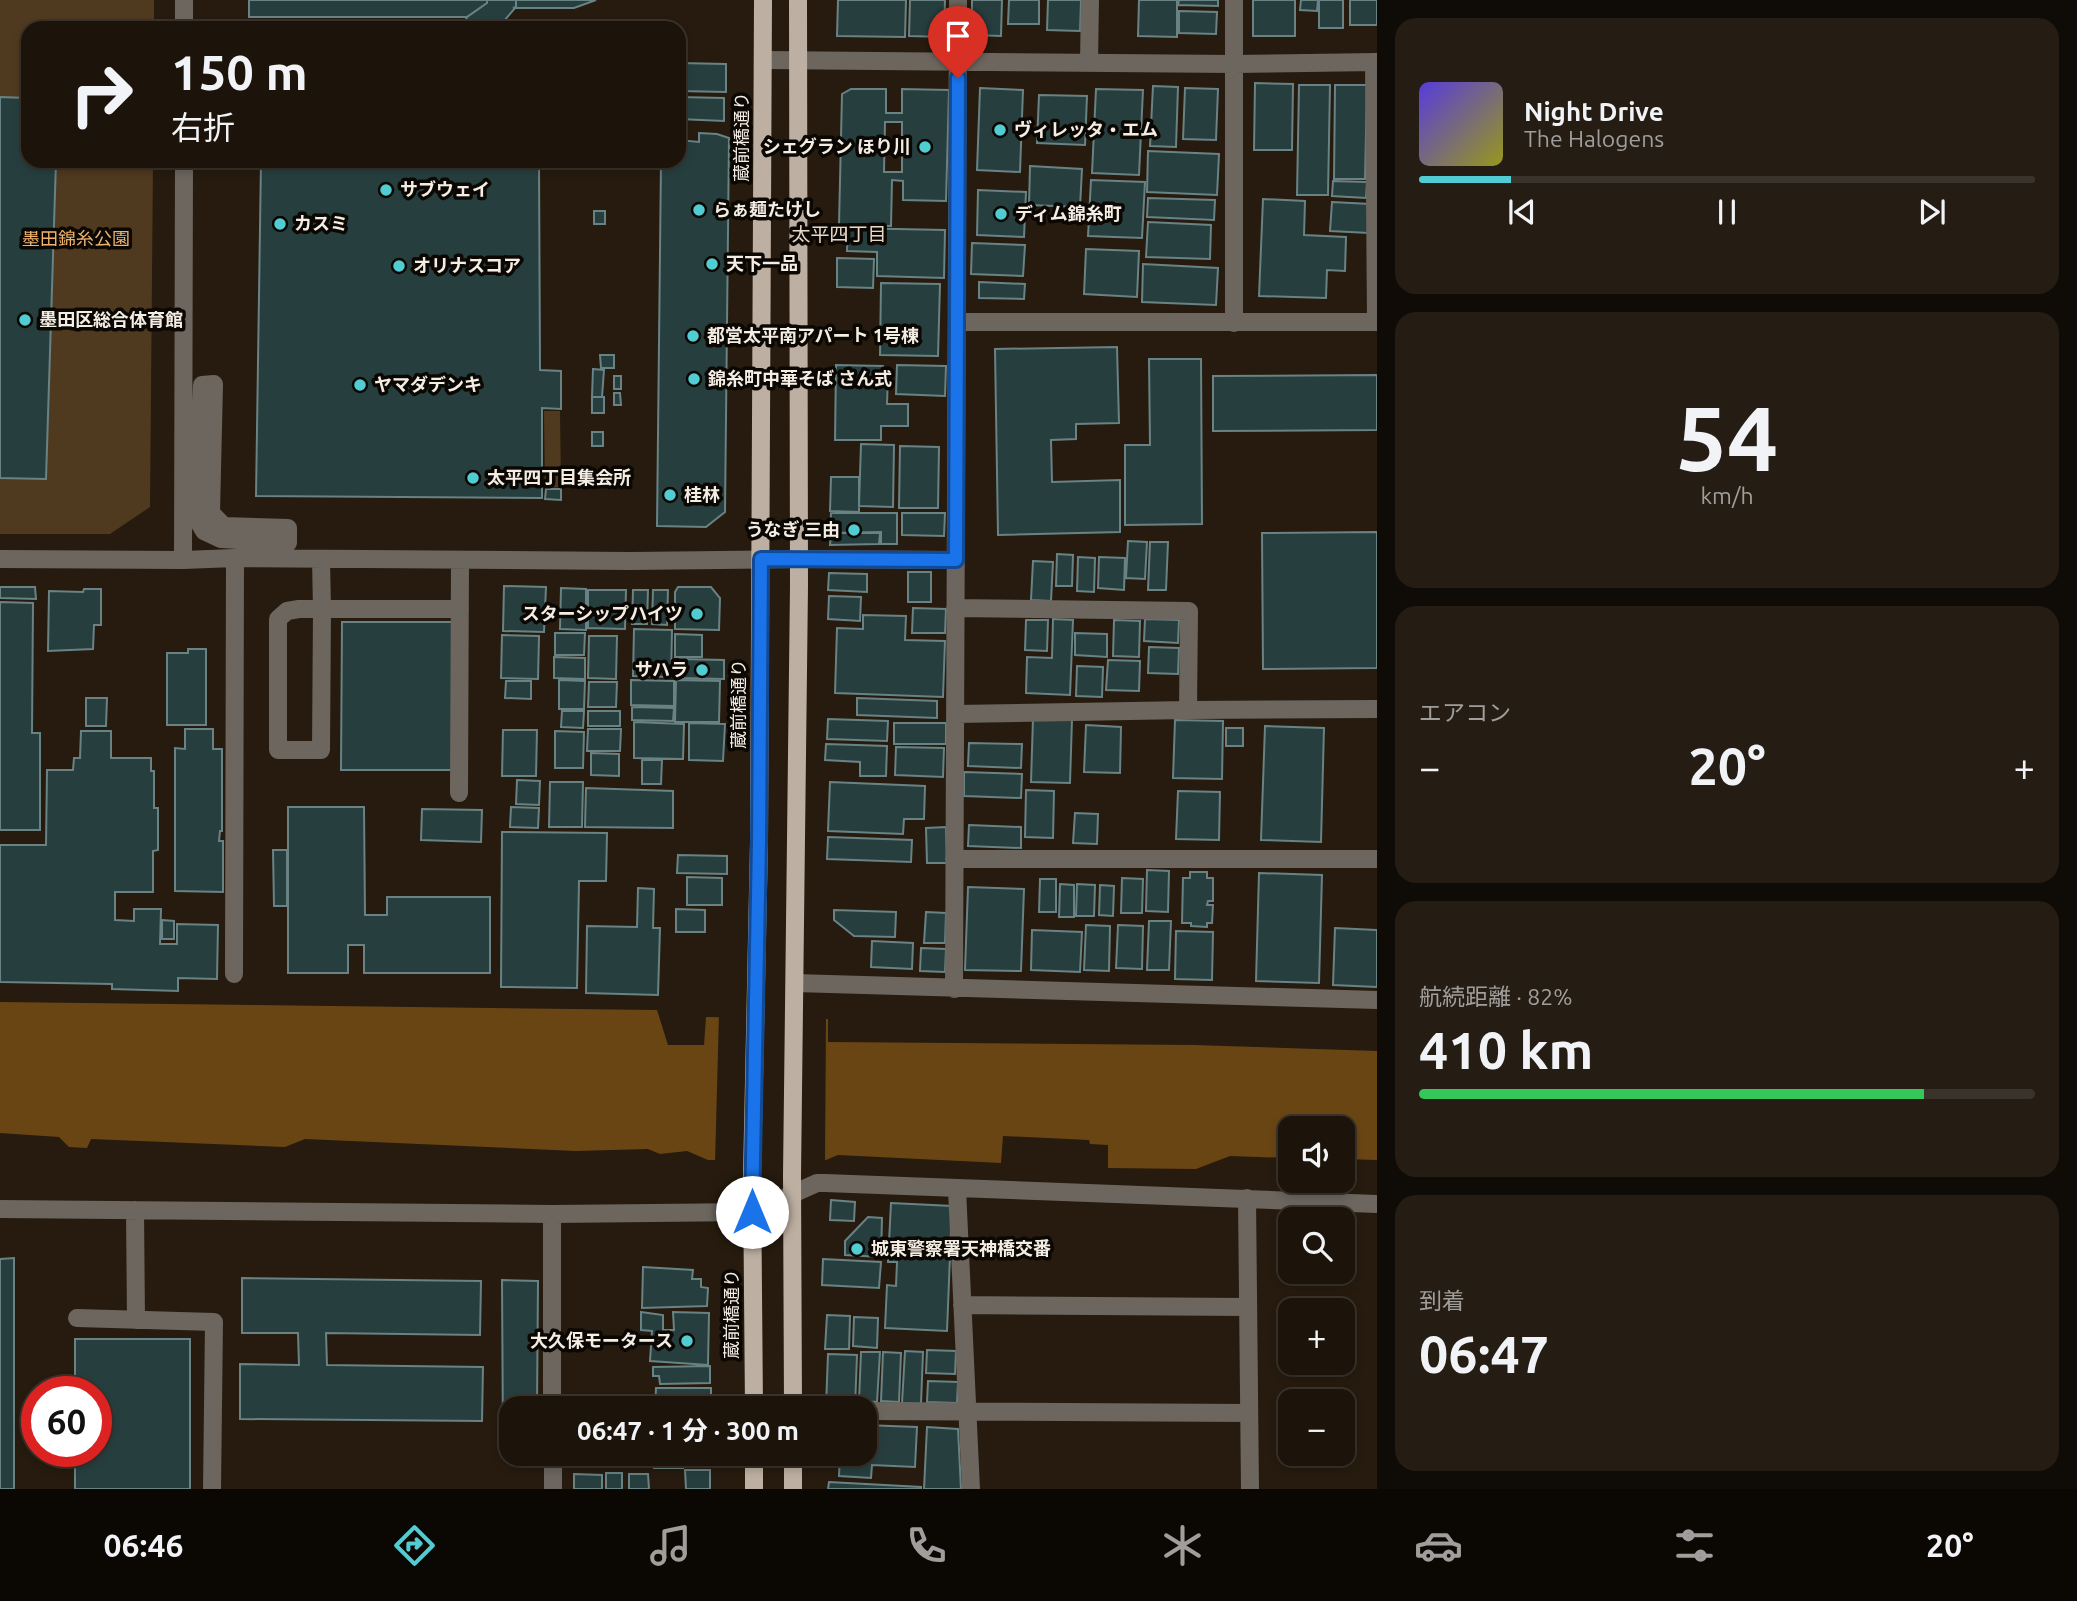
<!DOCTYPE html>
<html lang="ja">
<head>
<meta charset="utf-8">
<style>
	:root { --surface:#1c140a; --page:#251d13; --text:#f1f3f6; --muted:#a09e9c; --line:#3a332b; --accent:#51ccd2 }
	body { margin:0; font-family:Ubuntu,"Noto Sans JP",sans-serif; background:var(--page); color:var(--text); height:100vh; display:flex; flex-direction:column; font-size:26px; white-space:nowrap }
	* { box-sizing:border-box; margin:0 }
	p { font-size:23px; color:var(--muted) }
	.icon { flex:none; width:38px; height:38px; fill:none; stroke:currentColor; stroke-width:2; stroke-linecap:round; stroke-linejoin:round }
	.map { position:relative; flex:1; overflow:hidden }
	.side { display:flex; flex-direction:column; gap:18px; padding:18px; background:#0f0b06; width:700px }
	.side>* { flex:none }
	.banner { position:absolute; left:21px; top:21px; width:665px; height:147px; border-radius:21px; box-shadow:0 4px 10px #0003,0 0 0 2px var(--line); background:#1c140a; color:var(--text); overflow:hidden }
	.tools { position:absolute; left:1278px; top:1116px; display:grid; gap:14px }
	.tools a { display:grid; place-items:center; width:77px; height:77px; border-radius:14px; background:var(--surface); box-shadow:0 4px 10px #0003,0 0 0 2px var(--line); font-size:35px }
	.speed { position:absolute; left:21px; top:1376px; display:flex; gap:14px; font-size:35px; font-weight:700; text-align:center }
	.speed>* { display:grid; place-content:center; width:91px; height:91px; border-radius:50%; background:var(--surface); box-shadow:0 4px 10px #0003,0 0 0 2px var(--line); line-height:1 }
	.speed .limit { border:10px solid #d22; background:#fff; color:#111 }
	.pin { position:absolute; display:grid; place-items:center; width:60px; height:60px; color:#fff; margin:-72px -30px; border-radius:50% 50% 50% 0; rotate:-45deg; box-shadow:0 0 7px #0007 }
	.pin .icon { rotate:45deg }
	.me { position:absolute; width:77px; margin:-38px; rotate:0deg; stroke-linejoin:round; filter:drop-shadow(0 0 5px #0008) }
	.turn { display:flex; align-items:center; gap:24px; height:147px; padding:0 35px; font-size:32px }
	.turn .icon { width:91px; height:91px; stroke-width:2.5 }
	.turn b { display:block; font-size:49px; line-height:60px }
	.big { font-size:52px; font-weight:700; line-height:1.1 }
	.side .tile { flex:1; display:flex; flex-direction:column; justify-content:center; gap:10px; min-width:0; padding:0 24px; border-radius:21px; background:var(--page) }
	.side .dial { align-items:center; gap:0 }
	.dial b { font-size:91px; line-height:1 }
	.song { display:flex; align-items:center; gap:21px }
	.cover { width:84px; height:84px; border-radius:10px; background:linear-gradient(135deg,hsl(250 70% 55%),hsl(60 70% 35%)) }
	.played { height:7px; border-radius:4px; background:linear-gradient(90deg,var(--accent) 15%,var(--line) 15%) }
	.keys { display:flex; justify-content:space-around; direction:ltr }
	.heat { display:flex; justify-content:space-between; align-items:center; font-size:38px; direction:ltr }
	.charge { height:10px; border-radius:5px; background:linear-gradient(90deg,#34c759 82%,var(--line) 0) }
	.trip { position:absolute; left:499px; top:1396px; width:378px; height:70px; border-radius:21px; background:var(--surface); box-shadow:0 4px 10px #0003,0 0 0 2px var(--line); font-weight:700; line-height:70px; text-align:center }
	.menu { display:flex; height:112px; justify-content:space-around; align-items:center; background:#0b0804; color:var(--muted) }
	.menu .icon { width:49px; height:49px }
	.menu .active { color:var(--accent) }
	.menu b { font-size:32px; color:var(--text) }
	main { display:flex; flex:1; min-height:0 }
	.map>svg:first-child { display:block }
	.green { fill:#503a1f }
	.water { fill:#6a4514 }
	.pier { fill:#261b0e }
	.building { fill:#273e3f; stroke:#698283; stroke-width:2; fill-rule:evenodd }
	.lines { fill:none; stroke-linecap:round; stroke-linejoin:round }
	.minor { stroke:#6c665f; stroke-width:18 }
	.major { stroke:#bdb0a2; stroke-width:18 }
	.route-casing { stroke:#114b97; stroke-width:18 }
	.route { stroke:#1a73e8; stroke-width:12 }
	.poi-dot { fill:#51ccd2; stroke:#0b0703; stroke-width:2.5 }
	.labels { text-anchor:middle; stroke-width:7; stroke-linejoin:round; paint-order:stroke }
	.poi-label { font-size:18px; font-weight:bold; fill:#f4ede4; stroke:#0b0703; text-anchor:start }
	.street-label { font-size:18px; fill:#f4ede4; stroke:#0b0703 }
	.park-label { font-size:18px; fill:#eeb36e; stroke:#0b0703 }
	.neighbourhood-label { font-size:19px; fill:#e8d8c7; stroke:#0b0703 }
</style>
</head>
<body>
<main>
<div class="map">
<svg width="1377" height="1489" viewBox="0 0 1377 1489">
	<rect width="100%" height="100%" fill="#261b0e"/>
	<path class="green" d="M0,0H154V28H28V161H153L150,507L110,534H0Z
		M544,411H560L561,487L545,488Z"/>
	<path class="water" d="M0,1002L657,1010L668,1045H704L706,1017L828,1019V1042L1194,1045L1377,1051V1160L1342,1159V1129H1290V1158L1230,1156L1196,1169L1108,1168V1145L1090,1144L1089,1140L1003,1136L1001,1163L838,1155L826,1160H708L687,1151L660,1154L648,1149L576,1151L305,1139L285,1147L91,1139L87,1148L69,1147L59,1137L0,1133Z"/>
	<path class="pier" d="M719,1014L826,1015L825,1164H715Z"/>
	<path class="building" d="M249,0H487V3L467,17H249Z
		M487,0H516V7L498,28H462L467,17L487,3Z
		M516,0H596L574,8H513L516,7Z
		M838,0H906L905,37L837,36Z
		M910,0H945L944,37L909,36Z
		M972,0H1002L1001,36L972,35Z
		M1009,0H1039V24H1008Z
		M1048,0H1081L1080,31L1047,30Z
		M1139,0H1177V37L1138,36Z
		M1179,0H1218V6L1178,5Z
		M1253,0H1295V36H1253Z
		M1301,0H1318L1317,11L1300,10Z
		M1319,0H1343V28H1319Z
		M1350,0H1377V25H1350Z
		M1179,11L1217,12L1216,34L1179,33Z
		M679,63L726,64V92L679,91Z
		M1255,83L1293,84L1292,150H1254Z
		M1299,85H1330L1328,195H1297Z
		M1335,85H1367L1365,179H1334Z
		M1153,86L1178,87L1176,147L1150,146Z
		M980,88L1023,90L1020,172L977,170Z
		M1185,88L1218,89L1216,140L1183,139Z
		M851,89H886V113H902V89L949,90L946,201L903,200V181L892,180L891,226L839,225L842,94ZM885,122H902V172H884Z
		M1096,89L1143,90L1139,175L1092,173Z
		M1039,95L1087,96L1085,145L1037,143Z
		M0,97L28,98V161H56L46,479L0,478Z
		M679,97L724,98V121L679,119Z
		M699,133L717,134L729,138L725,512L706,527L657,526L661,161H679V140L699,142Z
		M1148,151L1219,154L1217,195L1147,192Z
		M261,161H539L540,370L561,371V409L542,408V498L256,496Z
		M1030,166L1082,169L1080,207L1029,205Z
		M1091,180L1145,182L1142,238L1088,236Z
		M1333,181L1367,182L1366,198L1332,196Z
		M978,190L1026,192L1024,237L977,235Z
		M1148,198L1215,200L1214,220L1147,217Z
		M1263,199L1305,201L1304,235L1346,237L1345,271L1327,270L1326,298L1259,296Z
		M1332,202L1370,204L1369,233L1330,231Z
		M594,211H605V224H594Z
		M1148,222L1211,225L1210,259L1146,257Z
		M848,228L945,230L944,278L877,276V252L847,251Z
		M972,243L1025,245L1023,276L971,274Z
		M1086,249L1139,251L1137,297L1084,294Z
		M837,258L874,259L873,288L837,287Z
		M1143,264L1218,268L1216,305L1142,302Z
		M979,282L1025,284L1024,299L979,298Z
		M881,283L940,284L938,356L880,355Z
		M1117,347L1119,423L1076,424V439L1051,440L1052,482L1120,480V532L998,535L995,349Z
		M600,355H614V368H601Z
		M1149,359H1201L1202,524L1125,525V445H1150Z
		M836,365L883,366L882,377H888L887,404H908V426H881V440H835Z
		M897,365L946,366L945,396L896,394Z
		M593,369L604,370L602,397H592Z
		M1377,375V430L1213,431V376Z
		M614,376H621V389H614Z
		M614,393H620L621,405H614Z
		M592,397H604V413H592Z
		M592,432H603V446H592Z
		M861,444L894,445L893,507L859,506Z
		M900,446L939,447L938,508H899Z
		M831,477H859V512L830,511Z
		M546,489H561V500L545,499Z
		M831,513H897V544H881V532L830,533Z
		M902,513H945L944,536L902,535Z
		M1377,532V668L1263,669L1262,533Z
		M831,533H880L879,544L830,545Z
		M1128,541L1147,542L1145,579L1126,578Z
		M1150,542H1168L1166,590H1148Z
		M1057,554L1073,555L1072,586H1056Z
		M1078,557L1095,558L1094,592L1077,591Z
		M1099,557L1125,558L1124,590L1098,588Z
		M1033,561L1053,562L1051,601L1031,600Z
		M908,572H931V602H908Z
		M829,573L867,574V592L828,590Z
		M504,586L546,587L544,632L503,631Z
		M0,587H35L36,599L0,598Z
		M678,587H711L720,598L719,630L675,629V592Z
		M561,588L586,589V630L560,629Z
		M84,589H101V625H94L93,649L48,651L49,591L83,592Z
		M588,590H626L625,629L588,628Z
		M633,590H648L647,624H632Z
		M653,590H668L667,625L652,624Z
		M829,596L861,597L860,621L828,619Z
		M0,602L33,603L32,733H40V830H0Z
		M913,608L946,609L945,633H912Z
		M863,615L906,616L905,640L945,641L943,697L835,693L837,628L863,629Z
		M1053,619L1073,620L1070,695L1026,693L1027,657L1052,658Z
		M1145,619L1179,620L1178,643L1144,641Z
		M1026,620H1048L1047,651L1025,650Z
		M1114,620L1140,621L1139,657L1113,656Z
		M342,622H453L452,770H341Z
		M634,629L672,630L671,677L633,676Z
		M555,633H585L584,655H555Z
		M1075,633L1107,634V657L1075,655Z
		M675,634L702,635V657H675Z
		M502,635L539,636L538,679L501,678Z
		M589,636H617L616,679L588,678Z
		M1149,647L1179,648L1178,674L1148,673Z
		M188,649H206V725H167V653H188Z
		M554,657L585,658V679L554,678Z
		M680,659L724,660V679L680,678Z
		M1108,660L1140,661L1139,691L1106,690Z
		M1077,666L1103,667L1102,697L1076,696Z
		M559,680L585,681L584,709H559Z
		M631,680L674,681V706L631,705Z
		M676,680L720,681L719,722H675Z
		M506,681H531V699L505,698Z
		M589,682H617L616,707H588Z
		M86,698H107L106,726H86Z
		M857,698L937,701V718L857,715Z
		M632,707L674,708L673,721L632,720Z
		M562,711H584L583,728L561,727Z
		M588,711H620V726H588Z
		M1033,718L1072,719L1070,783L1031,782Z
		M828,719L888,721L887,741L827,739Z
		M1175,720L1223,721L1222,779L1173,778Z
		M634,722L684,724L683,759L634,758Z
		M689,723L725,724L723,761L689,760Z
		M894,723H946V744H894Z
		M1086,725L1121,727L1120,773L1084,772Z
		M1265,726L1324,728L1321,842L1261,840Z
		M1226,728H1243V746H1226Z
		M185,729H213V749H222V831H220L219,841H223V892L175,891V748L185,749Z
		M588,729H621L620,751H587Z
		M503,730H537L536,776H502Z
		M81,731H111V758H151V771H154V808H158V850L153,851V892H115V920L134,921V909H161L160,944H177V924L218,925L217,979L178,978V991L112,989V984L0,982V845H46L47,770H73L74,758H80Z
		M555,731L584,732L583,768H555Z
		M969,743L1022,744L1021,768L968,766Z
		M826,744L887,746L886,776H860V762L825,760Z
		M896,747L944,748L943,777L895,775Z
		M591,753L619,754V776L591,775Z
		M642,760H662L661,784H642Z
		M964,772L1022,774L1021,798L964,796Z
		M517,780L540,781L539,805L516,804Z
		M550,782H583L582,827H549Z
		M830,782L925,786L924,819H904L903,834L828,831Z
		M586,788L673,791V828L585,827Z
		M1026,790L1054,791L1053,838L1025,837Z
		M1178,791L1220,792L1219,840L1176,839Z
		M288,807H364L365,915H387V897H490V973H364V945H348V973H288Z
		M511,807L539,808L538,828L510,827Z
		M422,809L482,810L481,842L421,840Z
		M1075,813L1098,814L1097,844L1073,843Z
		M969,825L1021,827V848L968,846Z
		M946,827L947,863H927L926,828Z
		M502,832L607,833L606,881H579L577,988L501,987Z
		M828,837L912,840L911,862L827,859Z
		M273,850H287V906H274Z
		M678,855L727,856V874L677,873Z
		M1147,870L1169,871L1168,912L1146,911Z
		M1190,872H1207V878H1213V901H1208L1207,905H1213L1212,923H1207V927L1191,926V923H1182L1183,878H1190Z
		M1259,873L1322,875L1319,983L1256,981Z
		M687,877L722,878V905H687Z
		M1122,878L1143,879L1142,913H1121Z
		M1040,879H1056V912H1039Z
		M1060,884L1074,885V917H1059Z
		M1077,884L1095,885L1094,916H1076Z
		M1100,885L1114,886L1113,916L1099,915Z
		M968,887L1024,889L1021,971L965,970Z
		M638,888L654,889L653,928H660L658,995L586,993L587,926L637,927Z
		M676,909L705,910V932H676Z
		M834,910L896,912L895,937L854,936L834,920Z
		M926,912L946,913L945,943H924Z
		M162,920L174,921V939H162Z
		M1149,921H1171L1169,970H1147Z
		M1086,925L1110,926L1109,971L1084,970Z
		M1118,925L1143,926L1142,969L1116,968Z
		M1335,928L1377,930V987L1333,985Z
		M1032,930L1082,932L1080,972L1031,970Z
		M1176,931L1213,932L1212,980L1175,979Z
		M872,941L913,943L912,969L871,967Z
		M921,948L946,949L945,972L920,971Z
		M831,1200L855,1202L854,1221L830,1220Z
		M891,1203L952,1206L947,1331L885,1328L887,1285L896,1286L897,1262H888Z
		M868,1217L882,1218L881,1257L845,1255V1241Z
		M14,1258V1489H0V1259Z
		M823,1259L881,1262L879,1288L822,1285Z
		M643,1267L693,1270L692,1279H701V1287L708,1288L707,1306L642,1308Z
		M242,1278L481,1281L480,1335L326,1333L327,1365L483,1367L482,1421L240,1419V1364L299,1365L298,1333H242Z
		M502,1280L538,1281L537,1409H511V1443L503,1442Z
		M641,1312L663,1315V1330H674L673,1312L709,1313L708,1365L650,1361L652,1331L641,1330Z
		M827,1315L850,1316L849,1349H825Z
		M854,1317L878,1318L877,1348L853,1346Z
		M75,1339H190V1489H75V1451H96V1391H75Z
		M927,1350L956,1351L955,1374L926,1373Z
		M905,1351L923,1352L921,1404L902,1403Z
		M861,1352H880L877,1402L859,1401Z
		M883,1352L901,1353L899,1402L881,1401Z
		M828,1354L857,1355L855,1407L826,1406Z
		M710,1366V1383L660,1384L659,1376H653V1367Z
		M928,1381L958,1382L957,1403L927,1402Z
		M656,1388H711V1409H655Z
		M864,1425L917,1427L915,1467L872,1465L871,1478L839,1476L840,1454H864Z
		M927,1427L958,1429L961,1489H924Z
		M653,1454H682L683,1468H654Z
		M686,1454H710V1466H687Z
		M685,1470H710V1489H686Z
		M606,1473H622V1489H606Z
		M574,1474L602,1475V1489H574Z
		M629,1474H648L649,1489H629Z
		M829,1482L921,1487V1489H828Z"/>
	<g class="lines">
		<path class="minor" d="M184,28V0
			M764,60L1234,64L1377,62
			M1374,62L1376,322
			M1089,63L1090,0
			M957,322H1377
			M1234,323V0
			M214,384L211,513L224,526L288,528V543L221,539L204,531L197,519L202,385Z
			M0,559L183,560L235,558L630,561L799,559L955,560
			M321,559L322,609H460
			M183,560L184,161
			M955,608L1189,611L1188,710
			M299,609H322L321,750H278V619L287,611Z
			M955,714L1188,710L1377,709
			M459,793L460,560
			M954,859H1377
			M234,974L235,558
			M795,983L1377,1000
			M954,989L958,0
			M957,1189L971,1489
			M1247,1198L1250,1489
			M0,1209L552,1214L752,1212L817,1183H825L1377,1204
			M135,1210L136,1320
			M552,1214V1409
			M962,1305L1248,1307
			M77,1318L214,1322L212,1489
			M864,1411L1249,1413
			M553,1454V1489"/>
		<path class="major" d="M754,1409L752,1176L759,843L763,0
			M793,1409L792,1176L799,586L798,0
			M754,1454V1489
			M793,1489V1454"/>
	</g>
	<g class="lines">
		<g class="route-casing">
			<path id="route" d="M752,1212L759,843L761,559L956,560L958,78"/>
		</g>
		<use href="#route" class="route"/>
	</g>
	<g class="poi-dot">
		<circle cx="1000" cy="130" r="7"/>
		<circle cx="925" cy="147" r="7"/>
		<circle cx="386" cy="190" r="7"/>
		<circle cx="699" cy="210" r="7"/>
		<circle cx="1001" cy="214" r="7"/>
		<circle cx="280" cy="224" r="7"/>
		<circle cx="712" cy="264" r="7"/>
		<circle cx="399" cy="266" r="7"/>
		<circle cx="25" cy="320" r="7"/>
		<circle cx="693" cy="336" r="7"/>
		<circle cx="694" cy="379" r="7"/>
		<circle cx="360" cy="385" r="7"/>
		<circle cx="473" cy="478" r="7"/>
		<circle cx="670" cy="495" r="7"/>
		<circle cx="854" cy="530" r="7"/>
		<circle cx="697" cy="614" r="7"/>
		<circle cx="702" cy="670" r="7"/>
		<circle cx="857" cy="1249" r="7"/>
		<circle cx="687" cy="1341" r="7"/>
	</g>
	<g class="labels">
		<g class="poi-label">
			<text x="1014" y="136">ヴィレッタ・エム</text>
			<text x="911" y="153" text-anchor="end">シェグラン ほり川</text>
			<text x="400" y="196">サブウェイ</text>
			<text x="713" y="216">らぁ麺たけし</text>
			<text x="1015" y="220">ディム錦糸町</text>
			<text x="294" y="230">カスミ</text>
			<text x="726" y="270">天下一品</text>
			<text x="413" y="272">オリナスコア</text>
			<text x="39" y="326">墨田区総合体育館</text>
			<text x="707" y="342">都営太平南アパート 1号棟</text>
			<text x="708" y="385">錦糸町中華そば さん式</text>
			<text x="374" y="391">ヤマダデンキ</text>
			<text x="487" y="484">太平四丁目集会所</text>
			<text x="684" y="501">桂林</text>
			<text x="840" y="536" text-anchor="end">うなぎ 三由</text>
			<text x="683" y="620" text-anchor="end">スターシップハイツ</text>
			<text x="688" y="676" text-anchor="end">サハラ</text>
			<text x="871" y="1255">城東警察署天神橋交番</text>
			<text x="673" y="1347" text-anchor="end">大久保モータース</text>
		</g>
		<g class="street-label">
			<text transform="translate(742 137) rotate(-90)" y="6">蔵前橋通り</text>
			<text transform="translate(739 704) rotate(-90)" y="6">蔵前橋通り</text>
			<text transform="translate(732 1314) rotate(-90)" y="6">蔵前橋通り</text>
		</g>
		<g class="park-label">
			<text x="76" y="245">墨田錦糸公園</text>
		</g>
		<g class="neighbourhood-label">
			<text x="839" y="241">太平四丁目</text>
		</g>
	</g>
</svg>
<div class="tools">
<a><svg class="icon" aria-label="sound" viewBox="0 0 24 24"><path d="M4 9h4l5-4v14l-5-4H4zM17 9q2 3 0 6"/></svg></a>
<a><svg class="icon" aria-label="search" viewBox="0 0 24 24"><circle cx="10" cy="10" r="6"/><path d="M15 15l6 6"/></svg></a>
<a>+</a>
<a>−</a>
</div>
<div class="speed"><div class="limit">60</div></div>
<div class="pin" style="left:958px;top:78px;background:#d93025"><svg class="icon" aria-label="arrive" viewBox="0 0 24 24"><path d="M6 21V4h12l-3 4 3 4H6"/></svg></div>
<svg class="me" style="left:752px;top:1212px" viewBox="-20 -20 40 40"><circle r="19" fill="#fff"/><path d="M0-13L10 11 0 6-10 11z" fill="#1a73e8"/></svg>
<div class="trip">06:47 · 1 分 · 300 m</div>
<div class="banner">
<div class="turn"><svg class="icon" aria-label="right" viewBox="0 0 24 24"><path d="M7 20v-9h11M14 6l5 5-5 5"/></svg><div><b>150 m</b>右折</div></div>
</div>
</div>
<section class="side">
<div class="tile">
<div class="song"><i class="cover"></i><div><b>Night Drive</b><p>The Halogens</p></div></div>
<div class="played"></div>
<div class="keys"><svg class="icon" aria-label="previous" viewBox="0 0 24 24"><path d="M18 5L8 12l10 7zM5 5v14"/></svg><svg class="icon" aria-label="pause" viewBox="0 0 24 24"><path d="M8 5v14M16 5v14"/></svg><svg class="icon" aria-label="next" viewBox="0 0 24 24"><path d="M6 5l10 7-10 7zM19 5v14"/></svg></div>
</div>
<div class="tile dial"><b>54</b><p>km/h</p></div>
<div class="tile"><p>エアコン</p>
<div class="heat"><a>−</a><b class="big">20°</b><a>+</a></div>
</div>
<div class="tile"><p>航続距離 · 82%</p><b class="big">410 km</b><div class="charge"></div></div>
<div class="tile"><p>到着</p><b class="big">06:47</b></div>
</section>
</main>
<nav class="menu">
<b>06:46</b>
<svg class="icon active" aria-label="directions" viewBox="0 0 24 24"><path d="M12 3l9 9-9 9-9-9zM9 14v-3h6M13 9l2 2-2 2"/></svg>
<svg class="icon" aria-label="music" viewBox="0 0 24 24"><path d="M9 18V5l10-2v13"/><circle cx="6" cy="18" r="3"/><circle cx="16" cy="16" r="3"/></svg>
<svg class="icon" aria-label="phone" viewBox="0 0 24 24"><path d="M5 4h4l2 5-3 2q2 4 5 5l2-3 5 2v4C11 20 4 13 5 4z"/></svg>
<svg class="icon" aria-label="climate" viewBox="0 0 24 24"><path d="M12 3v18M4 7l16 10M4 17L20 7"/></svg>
<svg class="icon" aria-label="car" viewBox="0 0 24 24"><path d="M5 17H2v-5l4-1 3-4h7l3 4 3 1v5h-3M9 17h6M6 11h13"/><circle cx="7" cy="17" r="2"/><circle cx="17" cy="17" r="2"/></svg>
<svg class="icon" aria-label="filters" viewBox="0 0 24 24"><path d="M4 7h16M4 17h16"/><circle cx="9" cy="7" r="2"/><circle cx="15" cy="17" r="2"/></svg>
<b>20°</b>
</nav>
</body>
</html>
